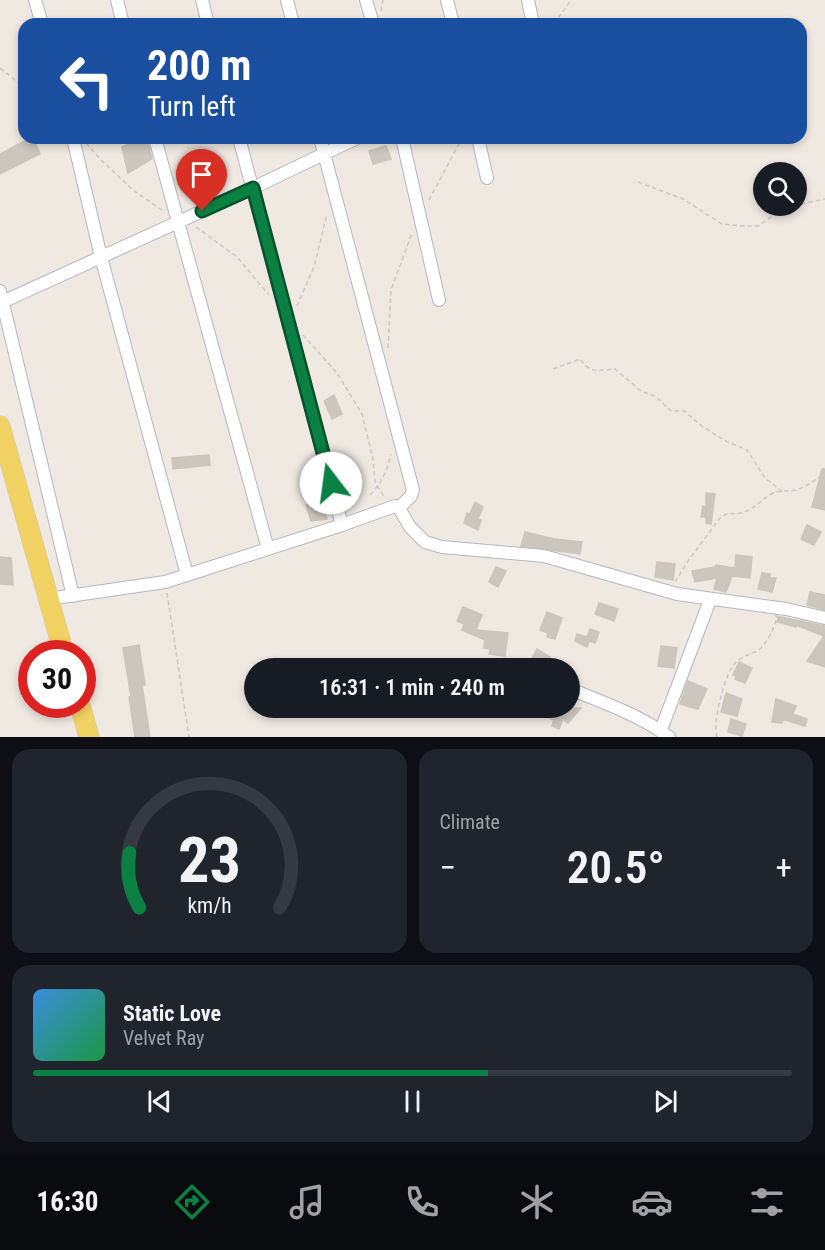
<!DOCTYPE html>
<html lang="en">
<head>
<meta charset="utf-8">
<style>
	:root { --surface:#171b24; --page:#20242c; --text:#f1f3f6; --muted:#9ea1a6; --line:#363941; --accent:#0b8043 }
	body { margin:0; font-family:"Roboto Condensed",sans-serif; background:var(--page); color:var(--text); height:100vh; display:flex; flex-direction:column; font-size:22px; white-space:nowrap }
	* { box-sizing:border-box; margin:0 }
	p { font-size:20px; color:var(--muted) }
	.icon { flex:none; width:33px; height:33px; fill:none; stroke:currentColor; stroke-width:2; stroke-linecap:round; stroke-linejoin:round }
	.map { position:relative; height:737px; overflow:hidden }
	.side { display:flex; flex-direction:column; gap:12px; padding:12px; background:#0d0f14; flex:1 }
	.side>* { flex:none }
	.top-card { position:absolute; left:18px; top:18px; width:789px; height:126px; border-radius:18px; box-shadow:0 3px 9px #0003; background:#1a4fa0; color:#fff; overflow:hidden }
	.buttons { position:absolute; left:753px; top:162px; display:grid; gap:12px }
	.buttons a { display:grid; place-items:center; width:54px; height:54px; border-radius:50%; background:var(--surface); box-shadow:0 3px 9px #0003; font-size:30px }
	.speed { position:absolute; left:18px; top:640px; display:flex; gap:12px; font-size:30px; font-weight:700; text-align:center }
	.speed>* { display:grid; place-content:center; width:78px; height:78px; border-radius:50%; background:var(--surface); box-shadow:0 3px 9px #0003; line-height:1 }
	.speed .limit { border:9px solid #d22; background:#fff; color:#111 }
	.pin { position:absolute; display:grid; place-items:center; width:51px; height:51px; color:#fff; margin:-62px -26px; border-radius:50% 50% 50% 0; rotate:-45deg; box-shadow:0 0 6px #0007 }
	.pin .icon { rotate:45deg }
	.me { position:absolute; width:66px; margin:-33px; rotate:345deg; stroke-linejoin:round; filter:drop-shadow(0 0 4px #0008) }
	.turn { display:flex; align-items:center; gap:21px; height:126px; padding:0 30px; font-size:27px }
	.turn .icon { width:78px; height:78px; stroke-width:2.5 }
	.turn b { display:block; font-size:42px; line-height:51px }
	.big { font-size:45px; font-weight:600; line-height:1.1 }
	.side .widget { flex:1; display:flex; flex-direction:column; justify-content:center; gap:9px; min-width:0; padding:0 21px; border-radius:18px; background:var(--page) }
	.side .dial { align-items:center; gap:0 }
	.dial svg { height:156px; overflow:visible; fill:none; stroke:var(--line); stroke-width:7; stroke-linecap:round; text-anchor:middle }
	.dial text { fill:var(--text); stroke:none }
	.song { display:flex; align-items:center; gap:18px }
	.cover { width:72px; height:72px; border-radius:9px; background:linear-gradient(135deg,hsl(210 70% 55%),hsl(140 70% 35%)) }
	.played { height:6px; border-radius:3px; background:linear-gradient(90deg,var(--accent) 60%,var(--line) 60%) }
	.keys { display:flex; justify-content:space-around; direction:ltr }
	.heat { display:flex; justify-content:space-between; align-items:center; font-size:33px; direction:ltr }
	.side .tiles { flex:1; display:grid; gap:12px; grid-template-columns:1fr 1fr }
	.widget:last-child { grid-column:span 2 }
	.trip { position:absolute; left:244px; top:658px; width:336px; height:60px; border-radius:30px; background:var(--surface); box-shadow:0 3px 9px #0003; font-weight:600; line-height:60px; text-align:center }
	.tabs { display:flex; height:96px; justify-content:space-around; align-items:center; background:#090b0e; color:var(--muted) }
	.tabs .icon { width:42px; height:42px }
	.tabs .active { color:var(--accent) }
	.tabs b { font-size:27px; color:var(--text) }
	.map>svg:first-child { display:block }
	.building { fill:#cbc7bf; stroke:#cbc5ba; stroke-width:1.5 }
	.lines { fill:none; stroke-linecap:round; stroke-linejoin:round }
	.street-casing { stroke:#b4b7c1; stroke-width:14 }
	.primary-casing { stroke:#c9c9c9; stroke-width:21 }
	.path { stroke:#c9c9c9; stroke-width:1.5; stroke-dasharray:4.5 3; stroke-linecap:butt }
	.street { stroke:#fff; stroke-width:12 }
	.primary { stroke:#f2d163; stroke-width:20 }
	.route-casing { stroke:#07532c; stroke-width:15 }
	.route { stroke:#0b8043; stroke-width:10 }
</style>
</head>
<body>
<div class="map">
<svg width="825" height="737" viewBox="0 0 825 737">
	<rect width="100%" height="100%" fill="#efe9e1"/>
	<path class="building" d="M30,138H33L40,154L0,174V154Z
		M143,138H147L152,159L128,173L122,147Z
		M386,146L391,159L373,164L369,151Z
		M334,395L342,414L332,419L324,401Z
		M209,455L210,465L173,469L172,458Z
		M822,469H825V510L812,507Z
		M706,493L715,494L711,524L706,523V517H701L703,506L706,507Z
		M321,502L327,519L311,521L306,505Z
		M475,502L483,507L478,519L481,520L478,530L464,523L467,513L470,514Z
		M807,525L821,532L814,545L801,539Z
		M525,532L554,539L582,542L580,554L521,546Z
		M736,555L752,557L750,578L732,576L726,592L714,589L717,578L695,582L692,571L715,567L716,565L735,568Z
		M0,557L11,558L13,585L0,584Z
		M657,562L675,564L673,580L655,577Z
		M496,567L506,571L498,587L489,582Z
		M762,573L770,574V578H776L772,592L758,589Z
		M810,592L825,595V610L807,605Z
		M599,603L618,609L614,621L595,614Z
		M463,607L482,615L476,630L508,633L505,656L489,654L490,649L484,648L485,640L462,630L464,624L457,621Z
		M547,612L562,618L555,639L547,637L548,633L540,630Z
		M776,616L825,626V667L807,661L824,636L796,625V627L777,622L778,618Z
		M590,629L599,632L595,643L589,641L587,647L575,641L577,634L587,637Z
		M139,645L145,685H142L150,737H135L129,697H131L123,648Z
		M661,646L677,648L674,668L658,666Z
		M537,649L550,657L544,669L530,662Z
		M739,662L752,668L745,683L735,679L736,676L733,675Z
		M688,681L707,689L698,709L680,704Z
		M726,693L742,699L737,716L721,712Z
		M776,699L796,706L793,714L807,719L805,726L782,719V723L772,722Z
		M525,708H581L568,723L563,719L559,729L552,726L554,720Z
		M731,719L746,724L742,736L728,732Z"/>
	<g class="lines">
		<g class="street-casing">
			<path id="street" d="M35,0L42,24
				M117,0L123,24
				M202,0L208,24
				M287,0L293,24
				M366,0L373,24
				M447,0L453,24
				M528,0L533,24
				M155,138L268,549
				M239,138L342,525
				M320,138L413,490L411,496L399,508
				M402,138L439,300
				M478,138L487,178
				M0,291L73,596
				M0,303L253,188L357,138
				M187,575L342,525L395,506L399,508L410,527L425,542L442,547L544,556L677,594L786,609L825,618
				M48,599L165,582L187,575L101,257L73,138
				M514,667L520,669
				M570,689C602,702 642,716 669,737
				M661,730L710,600"/>
		</g>
		<g class="primary-casing">
			<path id="primary" d="M0,426L64,654
				M80,705L89,737"/>
		</g>
		<path class="path" d="M381,11L383,0
			M554,24L571,0
			M0,68L24,87
			M86,143L100,159L133,190L163,211
			M638,182L683,199L722,224L743,226H758L785,207L825,199
			M429,200L462,138
			M196,227L237,257L269,295
			M297,306L314,267L327,214
			M303,335L337,373L362,414L373,459L375,482L385,498
			M388,348L391,290L412,233
			M553,369L580,359C592,375 597,370 615,369L641,391L655,396L671,411H684L703,427L726,441L747,450L765,478L783,492
			M370,495C381,484 388,469 391,454
			M675,582L688,561L720,518L728,513C749,517 757,502 773,493C780,490 789,492 796,490C807,486 816,480 825,473
			M167,593L189,737
			M717,737C712,723 725,672 736,662C742,657 750,654 757,651C765,646 774,630 776,620"/>
		<use href="#street" class="street"/>
		<use href="#primary" class="primary"/>
	</g>
	<g class="lines">
		<g class="route-casing">
			<path id="route" d="M202,211L253,188L331,483"/>
		</g>
		<use href="#route" class="route"/>
	</g>
</svg>
<div class="buttons">
<a><svg class="icon" aria-label="search" viewBox="0 0 24 24"><circle cx="10" cy="10" r="6"/><path d="M15 15l6 6"/></svg></a>
</div>
<div class="speed"><div class="limit">30</div></div>
<div class="pin" style="left:202px;top:211px;background:#d93025"><svg class="icon" aria-label="arrive" viewBox="0 0 24 24"><path d="M6 21V4h12l-3 4 3 4H6"/></svg></div>
<svg class="me" style="left:331px;top:483px" viewBox="-20 -20 40 40"><circle r="19" fill="#fff"/><path d="M0-13L10 11 0 6-10 11z" fill="#0b8043"/></svg>
<div class="trip">16:31 · 1 min · 240 m</div>
<div class="top-card">
<div class="turn"><svg class="icon" aria-label="left" viewBox="0 0 24 24"><path d="M17 20v-9H6M10 6l-5 5 5 5"/></svg><div><b>200 m</b>Turn left</div></div>
</div>
</div>
<section class="side">
<div class="tiles">
<div class="widget dial"><svg viewBox="0 0 100 80">
<path d="M14 69A42 42 0 1 1 86 69"/>
<path d="M14 69A42 42 0 0 1 9 41" stroke="#0b8043"/>
<text x="50" y="56" font-size="32" font-weight="700">23</text>
<text x="50" y="72" font-size="11">km/h</text>
</svg></div>
<div class="widget"><p>Climate</p>
<div class="heat"><a>−</a><b class="big">20.5°</b><a>+</a></div>
</div>
<div class="widget">
<div class="song"><i class="cover"></i><div><b>Static Love</b><p>Velvet Ray</p></div></div>
<div class="played"></div>
<div class="keys"><svg class="icon" aria-label="previous" viewBox="0 0 24 24"><path d="M18 5L8 12l10 7zM5 5v14"/></svg><svg class="icon" aria-label="pause" viewBox="0 0 24 24"><path d="M8 5v14M16 5v14"/></svg><svg class="icon" aria-label="next" viewBox="0 0 24 24"><path d="M6 5l10 7-10 7zM19 5v14"/></svg></div>
</div>
</div>
</section>
<nav class="tabs">
<b>16:30</b>
<svg class="icon active" aria-label="directions" viewBox="0 0 24 24"><path d="M12 3l9 9-9 9-9-9zM9 14v-3h6M13 9l2 2-2 2"/></svg>
<svg class="icon" aria-label="music" viewBox="0 0 24 24"><path d="M9 18V5l10-2v13"/><circle cx="6" cy="18" r="3"/><circle cx="16" cy="16" r="3"/></svg>
<svg class="icon" aria-label="phone" viewBox="0 0 24 24"><path d="M5 4h4l2 5-3 2q2 4 5 5l2-3 5 2v4C11 20 4 13 5 4z"/></svg>
<svg class="icon" aria-label="climate" viewBox="0 0 24 24"><path d="M12 3v18M4 7l16 10M4 17L20 7"/></svg>
<svg class="icon" aria-label="car" viewBox="0 0 24 24"><path d="M5 17H2v-5l4-1 3-4h7l3 4 3 1v5h-3M9 17h6M6 11h13"/><circle cx="7" cy="17" r="2"/><circle cx="17" cy="17" r="2"/></svg>
<svg class="icon" aria-label="filters" viewBox="0 0 24 24"><path d="M4 7h16M4 17h16"/><circle cx="9" cy="7" r="2"/><circle cx="15" cy="17" r="2"/></svg>
</nav>
</body>
</html>
